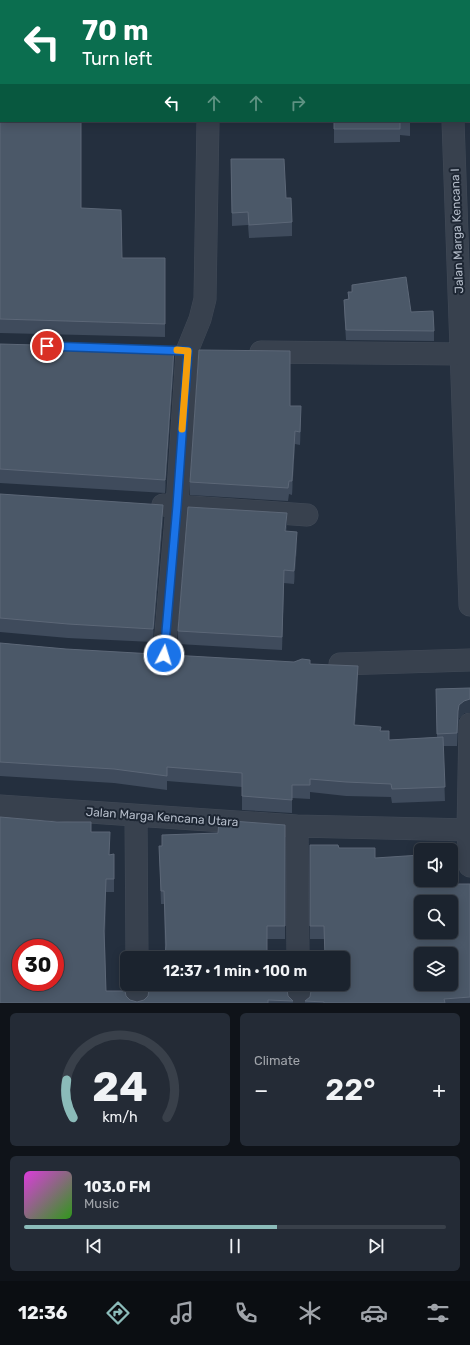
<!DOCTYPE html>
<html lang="en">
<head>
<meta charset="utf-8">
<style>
	:root { --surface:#1b232e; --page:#242b36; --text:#f1f3f6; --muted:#a0a4aa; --line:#39404a; --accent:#8bbbb9 }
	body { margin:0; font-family:Rubik,sans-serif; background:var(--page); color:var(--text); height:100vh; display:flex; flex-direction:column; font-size:15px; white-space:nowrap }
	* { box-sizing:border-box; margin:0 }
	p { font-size:13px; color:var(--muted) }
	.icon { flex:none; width:22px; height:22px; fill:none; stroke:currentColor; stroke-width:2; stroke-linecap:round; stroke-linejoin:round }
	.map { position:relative; height:1003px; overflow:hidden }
	.details { display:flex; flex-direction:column; gap:10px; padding:10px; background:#0f1319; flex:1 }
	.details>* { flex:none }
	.hud { position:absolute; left:0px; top:0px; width:470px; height:122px; box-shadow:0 2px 10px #0003,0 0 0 1px var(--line); background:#0b6e4f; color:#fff; overflow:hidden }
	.buttons { position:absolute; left:414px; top:843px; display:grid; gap:8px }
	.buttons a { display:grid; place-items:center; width:44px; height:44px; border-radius:6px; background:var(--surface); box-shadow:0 2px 10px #0003,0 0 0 1px var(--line); font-size:20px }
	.speed { position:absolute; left:12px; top:939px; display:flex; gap:8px; font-size:20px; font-weight:700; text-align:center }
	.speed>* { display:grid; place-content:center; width:52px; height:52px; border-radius:50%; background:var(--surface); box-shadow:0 2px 10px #0003,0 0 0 1px var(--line); line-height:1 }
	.speed .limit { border:6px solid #d22; background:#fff; color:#111 }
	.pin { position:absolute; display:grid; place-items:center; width:34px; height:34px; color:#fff; margin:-17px; border:2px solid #fff; border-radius:50%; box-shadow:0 1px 4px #0007 }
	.me { position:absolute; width:44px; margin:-22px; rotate:5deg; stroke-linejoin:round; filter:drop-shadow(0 0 3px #0008) }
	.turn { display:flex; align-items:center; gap:14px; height:84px; padding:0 16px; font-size:18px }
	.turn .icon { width:52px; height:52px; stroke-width:2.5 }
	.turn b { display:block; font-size:28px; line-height:34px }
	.lanes { display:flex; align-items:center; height:38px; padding:0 16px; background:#0003; justify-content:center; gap:20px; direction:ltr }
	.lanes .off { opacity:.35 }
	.big { font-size:30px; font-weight:600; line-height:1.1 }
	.details .widget { flex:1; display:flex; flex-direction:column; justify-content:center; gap:6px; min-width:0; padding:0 14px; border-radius:6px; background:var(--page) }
	.details .dial { align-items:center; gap:0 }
	.dial svg { height:104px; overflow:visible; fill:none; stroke:var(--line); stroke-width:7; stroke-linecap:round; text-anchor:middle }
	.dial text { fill:var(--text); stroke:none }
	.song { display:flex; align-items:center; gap:12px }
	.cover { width:48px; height:48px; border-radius:6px; background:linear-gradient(135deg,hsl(300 70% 55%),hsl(110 70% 35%)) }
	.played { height:4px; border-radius:2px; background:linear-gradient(90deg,var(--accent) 60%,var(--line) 60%) }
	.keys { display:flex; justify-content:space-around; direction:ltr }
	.heat { display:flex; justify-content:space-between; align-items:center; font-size:22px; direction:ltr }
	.details .tiles { flex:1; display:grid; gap:10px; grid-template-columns:1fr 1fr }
	.widget:last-child { grid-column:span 2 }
	.trip { position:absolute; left:120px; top:951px; width:230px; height:40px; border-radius:6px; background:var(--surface); box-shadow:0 2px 10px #0003,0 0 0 1px var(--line); font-weight:600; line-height:40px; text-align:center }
	.tabs { display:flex; height:64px; justify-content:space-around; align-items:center; background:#0b0e12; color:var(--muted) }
	.tabs .icon { width:28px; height:28px }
	.tabs .selected { color:var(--accent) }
	.tabs b { font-size:18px; color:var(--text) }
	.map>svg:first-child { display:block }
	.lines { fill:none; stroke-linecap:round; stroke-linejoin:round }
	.minor-casing { stroke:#414a57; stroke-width:23 }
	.minor { stroke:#38414e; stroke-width:22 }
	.wall { fill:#3f4b5c }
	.shaded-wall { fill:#2f3b4b }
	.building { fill:#4b5868; stroke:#5c6777; fill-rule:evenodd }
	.route-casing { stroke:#114b97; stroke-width:10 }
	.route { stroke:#1a73e8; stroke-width:7 }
	.slow { stroke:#f59e0b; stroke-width:7 }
	.labels { text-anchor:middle; stroke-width:4; stroke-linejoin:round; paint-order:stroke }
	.street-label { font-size:12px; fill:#b4bcc9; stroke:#1d2633 }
</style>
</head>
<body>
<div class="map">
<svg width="470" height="1003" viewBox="0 0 470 1003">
	<rect width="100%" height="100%" fill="#242f3e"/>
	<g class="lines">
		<g class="minor-casing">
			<path id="minor" d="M449,0V1
				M469,19H470
				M453,121L470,605
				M261,352L462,354
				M163,505L307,515
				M164,655L177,506L187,351L200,319L205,299L208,121
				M340,664L470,660
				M470,724L468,830L470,866
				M0,806L297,826L470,830
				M136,816L137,958
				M297,826L298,958
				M137,984V1003
				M299,984V1003"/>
		</g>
		<use href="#minor" class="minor"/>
	</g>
	<path class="wall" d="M0,0L1,1V18H0Z
		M469,0H470V5H469Z
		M0,29L81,208L122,258H165V337L0,333Z
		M334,121H410V136L400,135V142L334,143Z
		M231,159L286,198L292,222V236L249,238L248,225L232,226Z
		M352,285L411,312L434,331V341L346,340L344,310V300L348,299V292H352Z
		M0,344L174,363L165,493L0,483Z
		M290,406L301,419L300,445L295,444L292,495L289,494L288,501L190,495V482Z
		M0,494L163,518L153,642L68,638L0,632Z
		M287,526L286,531L297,545L294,584L284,583L282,650L178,644V631Z
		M0,643L66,649L310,664L358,680L355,725L381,731L389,740L437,737L436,689L470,688V712L464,713L459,718L458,724L457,746H443L445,801L392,803L391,797L346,796L310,792V799L292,798V813L242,810V787L167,781V790L114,783L0,776Z
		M285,825V939H267L165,950L164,904H161L159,846H162L218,833Z
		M91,832L110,855L114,854V892H106L105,939L106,991L126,996L130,1000L137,1002L287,990L288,996L293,1001V1003H0Z
		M310,845L339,848L375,858L441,884H470V1003H305V1001L343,984L324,939H310Z"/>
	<path class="shaded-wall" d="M174,349V363L165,493V480Z
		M301,406V419L300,445V432Z
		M295,431V444L292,495V481Z
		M163,505V518L153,642V629Z
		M287,513V526L285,544V531Z
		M297,532V545L294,584V571Z
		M284,570V583L282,650V637Z
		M358,666V680L354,738V725Z
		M470,699V712L464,713L459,718L458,724L457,746L458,711L459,705L464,701Z
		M106,879V892L104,944V931Z"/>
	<path class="building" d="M0,0H174V1H1V4H0Z
		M374,0H410L411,1H374Z
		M0,29H1V121H81V208L121,210L122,258H165V324L0,319Z
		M334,121H410V122H400V129H334Z
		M231,159H284L286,198H291L292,222L249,225L248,212L232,213Z
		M406,277L411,312L433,311L434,331L346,330L344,300L349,299L348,292H352V285Z
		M0,344L174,349L165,480L0,469Z
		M199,350L290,351V406H301L300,432L295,431L292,481H289L288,488L190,482Z
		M0,494L163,505L153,629L68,624L0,618Z
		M188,507L287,513L285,531L297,532L294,571L284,570L282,637L178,631Z
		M0,643L66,649L294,662L302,659L310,660V664L358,666L354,725L381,727L380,731H389V740L443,737L445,787L392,789L391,784L346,782L310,779V785H292V800L242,796V773L167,767V776L114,769L0,762Z
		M470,688V699L464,701L459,705L458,711L457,733L437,734L436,689Z
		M0,817L57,822H91V832H110L109,855L114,854V879H106L104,931L106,991H125L126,996L130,1000L137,1002L144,1000L148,996L149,990H164V984H287V990L288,996L293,1001L268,1000V1003H0ZM21,948H55V982H21Z
		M219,820L285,825V926H267V958H165L166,945L164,891H161L159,846H162V835L218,833Z
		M310,845H338L339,848H375V858L421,855V880H441V884H470V997L444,999L445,1003H324V1002L305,1001L310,997L311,991V984H343V958H325L324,926H310ZM421,902H451V932H421ZM421,954H451V984H421Z"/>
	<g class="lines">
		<g class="route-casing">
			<path id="route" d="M47,346L188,351L177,506L164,655"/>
		</g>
		<use href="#route" class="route"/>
		<path class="slow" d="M177,350L188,351L182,429"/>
	</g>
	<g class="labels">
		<g class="street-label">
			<text transform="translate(457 231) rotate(-92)" y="4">Jalan Marga Kencana I</text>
			<text transform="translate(162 817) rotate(4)" y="4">Jalan Marga Kencana Utara</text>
		</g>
	</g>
</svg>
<div class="buttons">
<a><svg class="icon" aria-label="sound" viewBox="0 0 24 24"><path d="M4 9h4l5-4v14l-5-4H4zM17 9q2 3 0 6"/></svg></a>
<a><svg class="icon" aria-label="search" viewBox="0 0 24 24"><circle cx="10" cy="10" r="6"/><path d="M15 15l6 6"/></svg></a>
<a><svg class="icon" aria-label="layers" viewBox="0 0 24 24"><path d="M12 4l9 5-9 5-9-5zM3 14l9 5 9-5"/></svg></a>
</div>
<div class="speed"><div class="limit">30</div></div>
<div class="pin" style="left:47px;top:346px;background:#d93025"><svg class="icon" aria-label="arrive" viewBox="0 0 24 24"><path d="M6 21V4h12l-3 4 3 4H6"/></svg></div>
<svg class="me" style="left:164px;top:655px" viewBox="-20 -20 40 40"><circle r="17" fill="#1a73e8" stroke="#fff" stroke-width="3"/><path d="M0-11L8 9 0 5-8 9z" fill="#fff"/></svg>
<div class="trip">12:37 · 1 min · 100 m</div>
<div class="hud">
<div class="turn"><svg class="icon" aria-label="left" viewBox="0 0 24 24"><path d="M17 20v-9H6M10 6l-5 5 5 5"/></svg><div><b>70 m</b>Turn left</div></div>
<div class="lanes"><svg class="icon" aria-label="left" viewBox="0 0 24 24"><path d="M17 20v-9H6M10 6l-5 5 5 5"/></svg><svg class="icon off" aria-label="ahead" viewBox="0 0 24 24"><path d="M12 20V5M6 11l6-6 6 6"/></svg><svg class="icon off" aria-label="ahead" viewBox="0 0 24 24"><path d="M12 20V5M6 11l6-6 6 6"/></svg><svg class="icon off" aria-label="right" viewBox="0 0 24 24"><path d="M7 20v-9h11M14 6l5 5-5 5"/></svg></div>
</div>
</div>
<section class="details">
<div class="tiles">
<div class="widget dial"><svg viewBox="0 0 100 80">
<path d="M14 69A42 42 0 1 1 86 69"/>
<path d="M14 69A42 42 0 0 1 9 40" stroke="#8bbbb9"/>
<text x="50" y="56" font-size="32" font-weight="700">24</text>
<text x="50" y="72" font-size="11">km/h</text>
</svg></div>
<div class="widget"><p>Climate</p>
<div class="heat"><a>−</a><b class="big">22°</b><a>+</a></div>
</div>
<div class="widget">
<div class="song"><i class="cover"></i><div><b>103.0 FM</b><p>Music</p></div></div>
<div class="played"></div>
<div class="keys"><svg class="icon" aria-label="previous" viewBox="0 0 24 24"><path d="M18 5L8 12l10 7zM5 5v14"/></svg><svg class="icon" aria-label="pause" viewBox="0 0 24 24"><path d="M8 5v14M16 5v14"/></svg><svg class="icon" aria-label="next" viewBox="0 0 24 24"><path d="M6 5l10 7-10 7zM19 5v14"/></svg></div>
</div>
</div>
</section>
<nav class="tabs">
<b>12:36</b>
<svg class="icon selected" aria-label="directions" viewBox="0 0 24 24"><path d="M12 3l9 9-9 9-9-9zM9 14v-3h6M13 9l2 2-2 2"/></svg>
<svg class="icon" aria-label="music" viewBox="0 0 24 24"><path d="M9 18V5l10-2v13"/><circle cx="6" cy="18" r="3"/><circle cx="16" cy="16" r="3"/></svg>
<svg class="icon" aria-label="phone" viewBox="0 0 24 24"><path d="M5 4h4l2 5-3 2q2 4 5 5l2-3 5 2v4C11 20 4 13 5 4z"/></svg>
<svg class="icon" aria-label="climate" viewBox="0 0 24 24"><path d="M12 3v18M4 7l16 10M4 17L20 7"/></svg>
<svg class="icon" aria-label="car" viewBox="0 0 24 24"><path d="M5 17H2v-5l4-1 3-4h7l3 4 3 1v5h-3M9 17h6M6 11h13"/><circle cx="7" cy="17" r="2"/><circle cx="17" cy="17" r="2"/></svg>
<svg class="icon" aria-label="filters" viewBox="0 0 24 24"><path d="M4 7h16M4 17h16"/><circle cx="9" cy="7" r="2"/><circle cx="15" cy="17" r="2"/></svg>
</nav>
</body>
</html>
